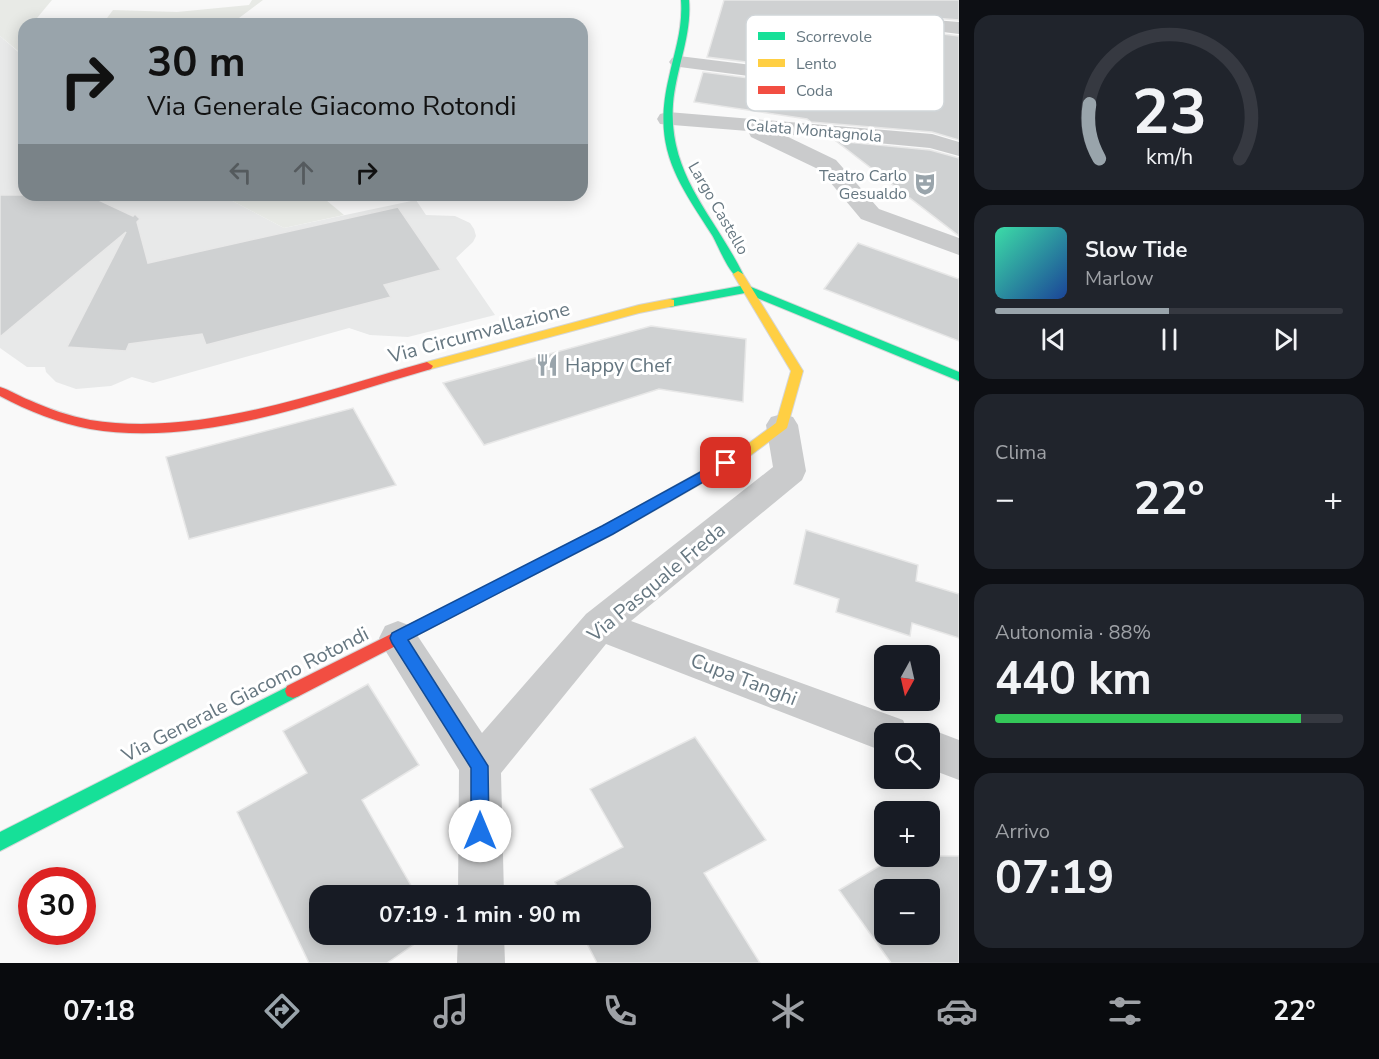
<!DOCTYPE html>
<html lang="it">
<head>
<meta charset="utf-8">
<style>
	:root { --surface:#171b24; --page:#20242c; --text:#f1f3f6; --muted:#9ea1a6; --line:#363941; --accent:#99a4ab }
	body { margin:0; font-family:"Nunito Sans",sans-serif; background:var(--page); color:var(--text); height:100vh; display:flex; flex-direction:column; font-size:22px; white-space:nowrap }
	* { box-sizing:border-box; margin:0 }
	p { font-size:20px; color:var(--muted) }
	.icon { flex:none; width:33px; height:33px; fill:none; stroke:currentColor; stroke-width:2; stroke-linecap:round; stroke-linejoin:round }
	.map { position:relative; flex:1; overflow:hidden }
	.side { display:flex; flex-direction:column; gap:15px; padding:15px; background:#0d0f14; width:420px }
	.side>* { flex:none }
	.banner { position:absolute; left:18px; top:18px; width:570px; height:183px; border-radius:18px; box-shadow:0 3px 15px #0003; background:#99a4ab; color:#111; overflow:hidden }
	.needle { width:39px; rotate:188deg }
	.tools { position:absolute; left:874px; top:645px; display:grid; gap:12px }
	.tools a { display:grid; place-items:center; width:66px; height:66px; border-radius:12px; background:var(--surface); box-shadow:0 3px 15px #0003; font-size:30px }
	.speed { position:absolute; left:18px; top:867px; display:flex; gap:12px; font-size:30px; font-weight:700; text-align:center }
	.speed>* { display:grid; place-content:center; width:78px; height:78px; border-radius:50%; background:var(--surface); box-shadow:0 3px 15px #0003; line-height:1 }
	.speed .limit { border:9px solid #d22; background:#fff; color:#111 }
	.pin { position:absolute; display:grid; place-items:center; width:51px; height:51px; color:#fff; margin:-26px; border-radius:12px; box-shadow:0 3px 9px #0006 }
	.me { position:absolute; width:66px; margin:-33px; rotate:0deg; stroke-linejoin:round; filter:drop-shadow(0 0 4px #0008) }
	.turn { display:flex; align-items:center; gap:21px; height:126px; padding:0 30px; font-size:27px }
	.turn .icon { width:78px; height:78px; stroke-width:2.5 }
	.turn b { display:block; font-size:42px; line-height:51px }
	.lanes { display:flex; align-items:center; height:57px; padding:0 30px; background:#0003; justify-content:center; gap:30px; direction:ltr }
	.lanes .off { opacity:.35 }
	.big { font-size:45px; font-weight:700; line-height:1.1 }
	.side .widget { flex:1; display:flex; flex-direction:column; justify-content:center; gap:9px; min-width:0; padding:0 21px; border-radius:18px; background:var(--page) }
	.side .dial { align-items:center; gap:0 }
	.dial svg { height:156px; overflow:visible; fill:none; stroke:var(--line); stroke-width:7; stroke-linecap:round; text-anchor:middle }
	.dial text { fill:var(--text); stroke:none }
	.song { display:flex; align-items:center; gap:18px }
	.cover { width:72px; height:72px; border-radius:9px; background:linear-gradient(135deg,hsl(160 70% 55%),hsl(220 70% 35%)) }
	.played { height:6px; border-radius:3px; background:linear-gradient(90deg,var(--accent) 50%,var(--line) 50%) }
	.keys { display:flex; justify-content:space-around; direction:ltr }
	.heat { display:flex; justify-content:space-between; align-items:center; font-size:33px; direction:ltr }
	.charge { height:9px; border-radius:4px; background:linear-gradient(90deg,#34c759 88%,var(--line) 0) }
	.trip { position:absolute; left:309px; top:885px; width:342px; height:60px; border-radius:18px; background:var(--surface); box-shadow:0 3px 15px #0003; font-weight:700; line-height:60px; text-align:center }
	.dock { display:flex; height:96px; justify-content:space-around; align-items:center; background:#090b0e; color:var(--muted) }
	.dock .icon { width:42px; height:42px }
	.dock .current { color:var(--accent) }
	.dock b { font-size:27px; color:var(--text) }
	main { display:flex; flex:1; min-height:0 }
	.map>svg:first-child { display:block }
	.built { fill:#e8e9e9 }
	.green { fill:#e8eae6 }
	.building { fill:#cfd1d2; stroke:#e8e8e8; stroke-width:1.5; fill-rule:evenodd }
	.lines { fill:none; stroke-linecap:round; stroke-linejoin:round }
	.fast-casing { stroke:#d5d6d7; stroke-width:2 }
	.slow-casing { stroke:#d5d6d7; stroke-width:2 }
	.jam-casing { stroke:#d5d6d7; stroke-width:2 }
	.street { fill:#cacbcc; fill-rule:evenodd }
	.fast { fill:#16e098; fill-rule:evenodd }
	.slow { fill:#ffcf43; fill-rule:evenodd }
	.jam { fill:#f24e42; fill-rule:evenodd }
	.route { fill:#1a73e8; stroke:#114b97; stroke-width:1.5 }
	.labels { text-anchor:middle; stroke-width:6; stroke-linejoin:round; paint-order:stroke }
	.far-street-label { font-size:16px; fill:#667781; stroke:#fff }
	.far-poi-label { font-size:16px; fill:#667781; stroke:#fff; text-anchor:end }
	.street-label { font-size:20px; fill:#667781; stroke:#fff }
	.poi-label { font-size:20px; fill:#667781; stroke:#fff; text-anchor:start }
	.key { fill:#fff; stroke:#d1d6d9; stroke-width:1.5 }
	.key-label { font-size:16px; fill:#667781 }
</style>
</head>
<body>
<main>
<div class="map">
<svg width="959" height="963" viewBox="0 0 959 963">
	<rect width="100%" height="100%" fill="#f9f9f9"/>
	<path class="built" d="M0,36L24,57V195H221L284,228L416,200L426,215L455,216L470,223L474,229L476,236L473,242L456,258L495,315L408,337L370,335L349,328L153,383L132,377L111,386L76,389L56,382L46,372L45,367H27L0,348Z"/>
	<path class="green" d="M0,0H52L32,24H24V56L0,36Z
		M252,0H263L231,24H84L87,21L104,22L113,10L177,12L249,5Z
		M221,195H320L344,215L284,228Z"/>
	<path class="building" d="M724,0H959V20L933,18L925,21L922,26L927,32L959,36V140L932,132L811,122L807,119L694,102L703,72L825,88L833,86L837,80L833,74L825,72L707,57Z
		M836,141L930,150L959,158V236Z
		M0,195H88L133,216L135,214L140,219L137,222L148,263L398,207L441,270L384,285L391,297L206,345L202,334L129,344L126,351L67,347L126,232L0,337Z
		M858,243L959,279V341L824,289Z
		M651,326L746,339L743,402L659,389L484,445L443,383Z
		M353,408L396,485L189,539L166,457Z
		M806,530L918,565L916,581L959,594V638L912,623L910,636L836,612L839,599L794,584Z
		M368,684L419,765L362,800L417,896H320V934H429L387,963H309L237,812L307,773L283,731Z
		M695,737L766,840L704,873L760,963H597L582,934H640V896H562L555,882L623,847L590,789Z
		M896,856H959V963H891L839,890ZM885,890H930V934H885Z"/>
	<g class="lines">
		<g class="fast-casing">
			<path id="fast" d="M681,0H689C692,36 676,68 673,104C668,175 714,215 743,274L738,277C729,274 718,245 712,235C676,179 652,147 669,77C675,50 683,28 681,0Z
				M746,285L959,372V381L745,293L670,307L664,303L670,299Z
				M293,684L299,686L301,691L299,696L0,851V832Z"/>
		</g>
		<g class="slow-casing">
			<path id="slow" d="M738,271L743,274L803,371L787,428L751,455L613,534L500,592L495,594L490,592L488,588L490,584L603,526L741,449L776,423L791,371L733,274Z
				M670,299L674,300V306L639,313L427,370L421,366L427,362L639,305Z"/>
		</g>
		<g class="jam-casing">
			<path id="jam" d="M427,362L433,366L431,369C325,399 202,448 90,429C59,423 28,411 0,396V387C10,390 19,396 29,400C49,409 69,416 90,420C200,438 322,391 427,362Z
				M495,582L500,584L502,588L500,592L299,696L293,698L287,696L285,691L287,686Z"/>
		</g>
		<path class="street" d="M934,20L959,22V34L927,30L924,26L927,22Z
			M679,56L825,74L832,76L835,80L832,84L825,86L672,66L669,62L672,58Z
			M668,112L932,134L959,142V156L930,148L782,134L836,160L879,209L959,238V255L861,219L820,170L751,137L748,131L660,124L657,119L660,114Z
			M782,414L793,417L798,425L806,471L802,480L631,621L903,720L909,734H885V752L606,644L501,773L504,896H458L459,770L385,650L379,638L385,626L398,621L411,626L482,733L586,614L773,467L766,425L771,417Z
			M930,729L959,740V780L930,769V734H920Z
			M458,934H504L505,963H457Z"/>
		<use href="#fast" class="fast"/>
		<use href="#slow" class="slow"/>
		<use href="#jam" class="jam"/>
	</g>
	<path class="route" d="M726,458L733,463L731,466L613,534L408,640L488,766L489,831L487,837L480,840L474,837L471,831V768L392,643L390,638L392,633L602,526Z"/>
	<defs>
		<g id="theatre-bare" transform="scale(1.8)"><path d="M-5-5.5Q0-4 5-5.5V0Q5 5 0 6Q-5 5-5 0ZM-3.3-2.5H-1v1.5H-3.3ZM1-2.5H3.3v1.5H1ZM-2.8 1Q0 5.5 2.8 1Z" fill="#99a4ab" stroke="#fff" stroke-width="2.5" paint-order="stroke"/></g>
		<g id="restaurant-bare" transform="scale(1.8)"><path d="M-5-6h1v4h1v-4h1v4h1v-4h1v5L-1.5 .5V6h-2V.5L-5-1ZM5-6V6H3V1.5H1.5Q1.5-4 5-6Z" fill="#99a4ab" stroke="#fff" stroke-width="2.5" paint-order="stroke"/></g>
	</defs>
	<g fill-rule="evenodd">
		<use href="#theatre-bare" x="925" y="184"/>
		<use href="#restaurant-bare" x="547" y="365"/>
	</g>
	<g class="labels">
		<g class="far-street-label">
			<text transform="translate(814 130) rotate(5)" y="6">Calata Montagnola</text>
			<text transform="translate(719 208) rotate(60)" y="6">Largo Castello</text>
		</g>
		<g class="far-poi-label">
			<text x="907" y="181">Teatro Carlo<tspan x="907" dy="18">Gesualdo</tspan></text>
		</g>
		<g class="street-label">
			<text transform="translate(479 332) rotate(-15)" y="7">Via Circumvallazione</text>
			<text transform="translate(656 582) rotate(-40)" y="7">Via Pasquale Freda</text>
			<text transform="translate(744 679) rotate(21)" y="7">Cupa Tanghi</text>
			<text transform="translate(245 694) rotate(-27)" y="7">Via Generale Giacomo Rotondi</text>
		</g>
		<g class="poi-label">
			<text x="565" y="372">Happy Chef</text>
		</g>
	</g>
	<rect x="746" y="15" width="198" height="96" rx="9" class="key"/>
	<rect x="758" y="32" width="27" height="8" fill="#16e098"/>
	<rect x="758" y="59" width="27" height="8" fill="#ffcf43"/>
	<rect x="758" y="86" width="27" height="8" fill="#f24e42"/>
	<g class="key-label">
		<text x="796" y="42">Scorrevole</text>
		<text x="796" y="69">Lento</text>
		<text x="796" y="96">Coda</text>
	</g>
</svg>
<div class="tools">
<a><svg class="needle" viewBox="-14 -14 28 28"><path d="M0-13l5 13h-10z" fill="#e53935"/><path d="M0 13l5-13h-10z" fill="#9ea1a6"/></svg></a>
<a><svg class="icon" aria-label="search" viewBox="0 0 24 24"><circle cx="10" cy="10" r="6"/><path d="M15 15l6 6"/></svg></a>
<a>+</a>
<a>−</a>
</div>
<div class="speed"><div class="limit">30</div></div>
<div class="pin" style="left:726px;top:463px;background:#d93025"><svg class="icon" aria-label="arrive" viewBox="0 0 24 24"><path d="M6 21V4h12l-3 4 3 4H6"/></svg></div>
<svg class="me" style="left:480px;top:831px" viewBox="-20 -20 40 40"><circle r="19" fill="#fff"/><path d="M0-13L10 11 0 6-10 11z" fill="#1a73e8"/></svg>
<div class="trip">07:19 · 1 min · 90 m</div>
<div class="banner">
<div class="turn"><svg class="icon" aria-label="right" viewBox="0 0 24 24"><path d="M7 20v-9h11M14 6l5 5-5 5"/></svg><div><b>30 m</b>Via Generale Giacomo Rotondi</div></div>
<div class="lanes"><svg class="icon off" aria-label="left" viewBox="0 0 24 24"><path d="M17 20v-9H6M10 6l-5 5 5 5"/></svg><svg class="icon off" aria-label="ahead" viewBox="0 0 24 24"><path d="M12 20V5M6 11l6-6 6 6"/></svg><svg class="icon" aria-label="right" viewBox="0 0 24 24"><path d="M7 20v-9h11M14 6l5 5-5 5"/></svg></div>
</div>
</div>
<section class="side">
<div class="widget dial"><svg viewBox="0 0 100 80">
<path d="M14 69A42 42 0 1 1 86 69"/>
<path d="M14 69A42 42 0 0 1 9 41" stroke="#99a4ab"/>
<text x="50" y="56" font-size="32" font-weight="700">23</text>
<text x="50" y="72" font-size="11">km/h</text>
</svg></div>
<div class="widget">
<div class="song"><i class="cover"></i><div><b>Slow Tide</b><p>Marlow</p></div></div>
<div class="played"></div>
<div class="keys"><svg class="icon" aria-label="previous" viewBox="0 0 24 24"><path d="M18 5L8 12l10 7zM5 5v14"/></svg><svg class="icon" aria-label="pause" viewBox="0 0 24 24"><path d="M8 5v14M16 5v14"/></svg><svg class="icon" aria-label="next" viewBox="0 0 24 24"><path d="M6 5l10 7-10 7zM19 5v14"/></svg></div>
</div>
<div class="widget"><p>Clima</p>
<div class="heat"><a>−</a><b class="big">22°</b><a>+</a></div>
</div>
<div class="widget"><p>Autonomia · 88%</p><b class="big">440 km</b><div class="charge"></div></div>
<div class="widget"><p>Arrivo</p><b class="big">07:19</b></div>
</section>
</main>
<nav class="dock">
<b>07:18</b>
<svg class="icon current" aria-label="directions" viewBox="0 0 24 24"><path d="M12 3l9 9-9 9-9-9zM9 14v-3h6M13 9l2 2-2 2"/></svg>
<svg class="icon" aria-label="music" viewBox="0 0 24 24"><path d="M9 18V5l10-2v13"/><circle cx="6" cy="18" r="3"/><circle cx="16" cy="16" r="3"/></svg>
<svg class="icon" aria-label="phone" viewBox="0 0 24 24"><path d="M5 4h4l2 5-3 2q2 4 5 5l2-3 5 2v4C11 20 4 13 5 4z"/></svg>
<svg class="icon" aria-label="climate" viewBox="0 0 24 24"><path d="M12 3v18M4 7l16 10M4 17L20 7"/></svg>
<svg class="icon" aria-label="car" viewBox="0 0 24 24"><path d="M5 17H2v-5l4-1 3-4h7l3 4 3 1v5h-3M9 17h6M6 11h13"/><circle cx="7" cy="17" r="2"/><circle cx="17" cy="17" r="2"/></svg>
<svg class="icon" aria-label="filters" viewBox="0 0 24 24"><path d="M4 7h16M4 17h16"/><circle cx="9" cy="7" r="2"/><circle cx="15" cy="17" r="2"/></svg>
<b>22°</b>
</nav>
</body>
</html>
